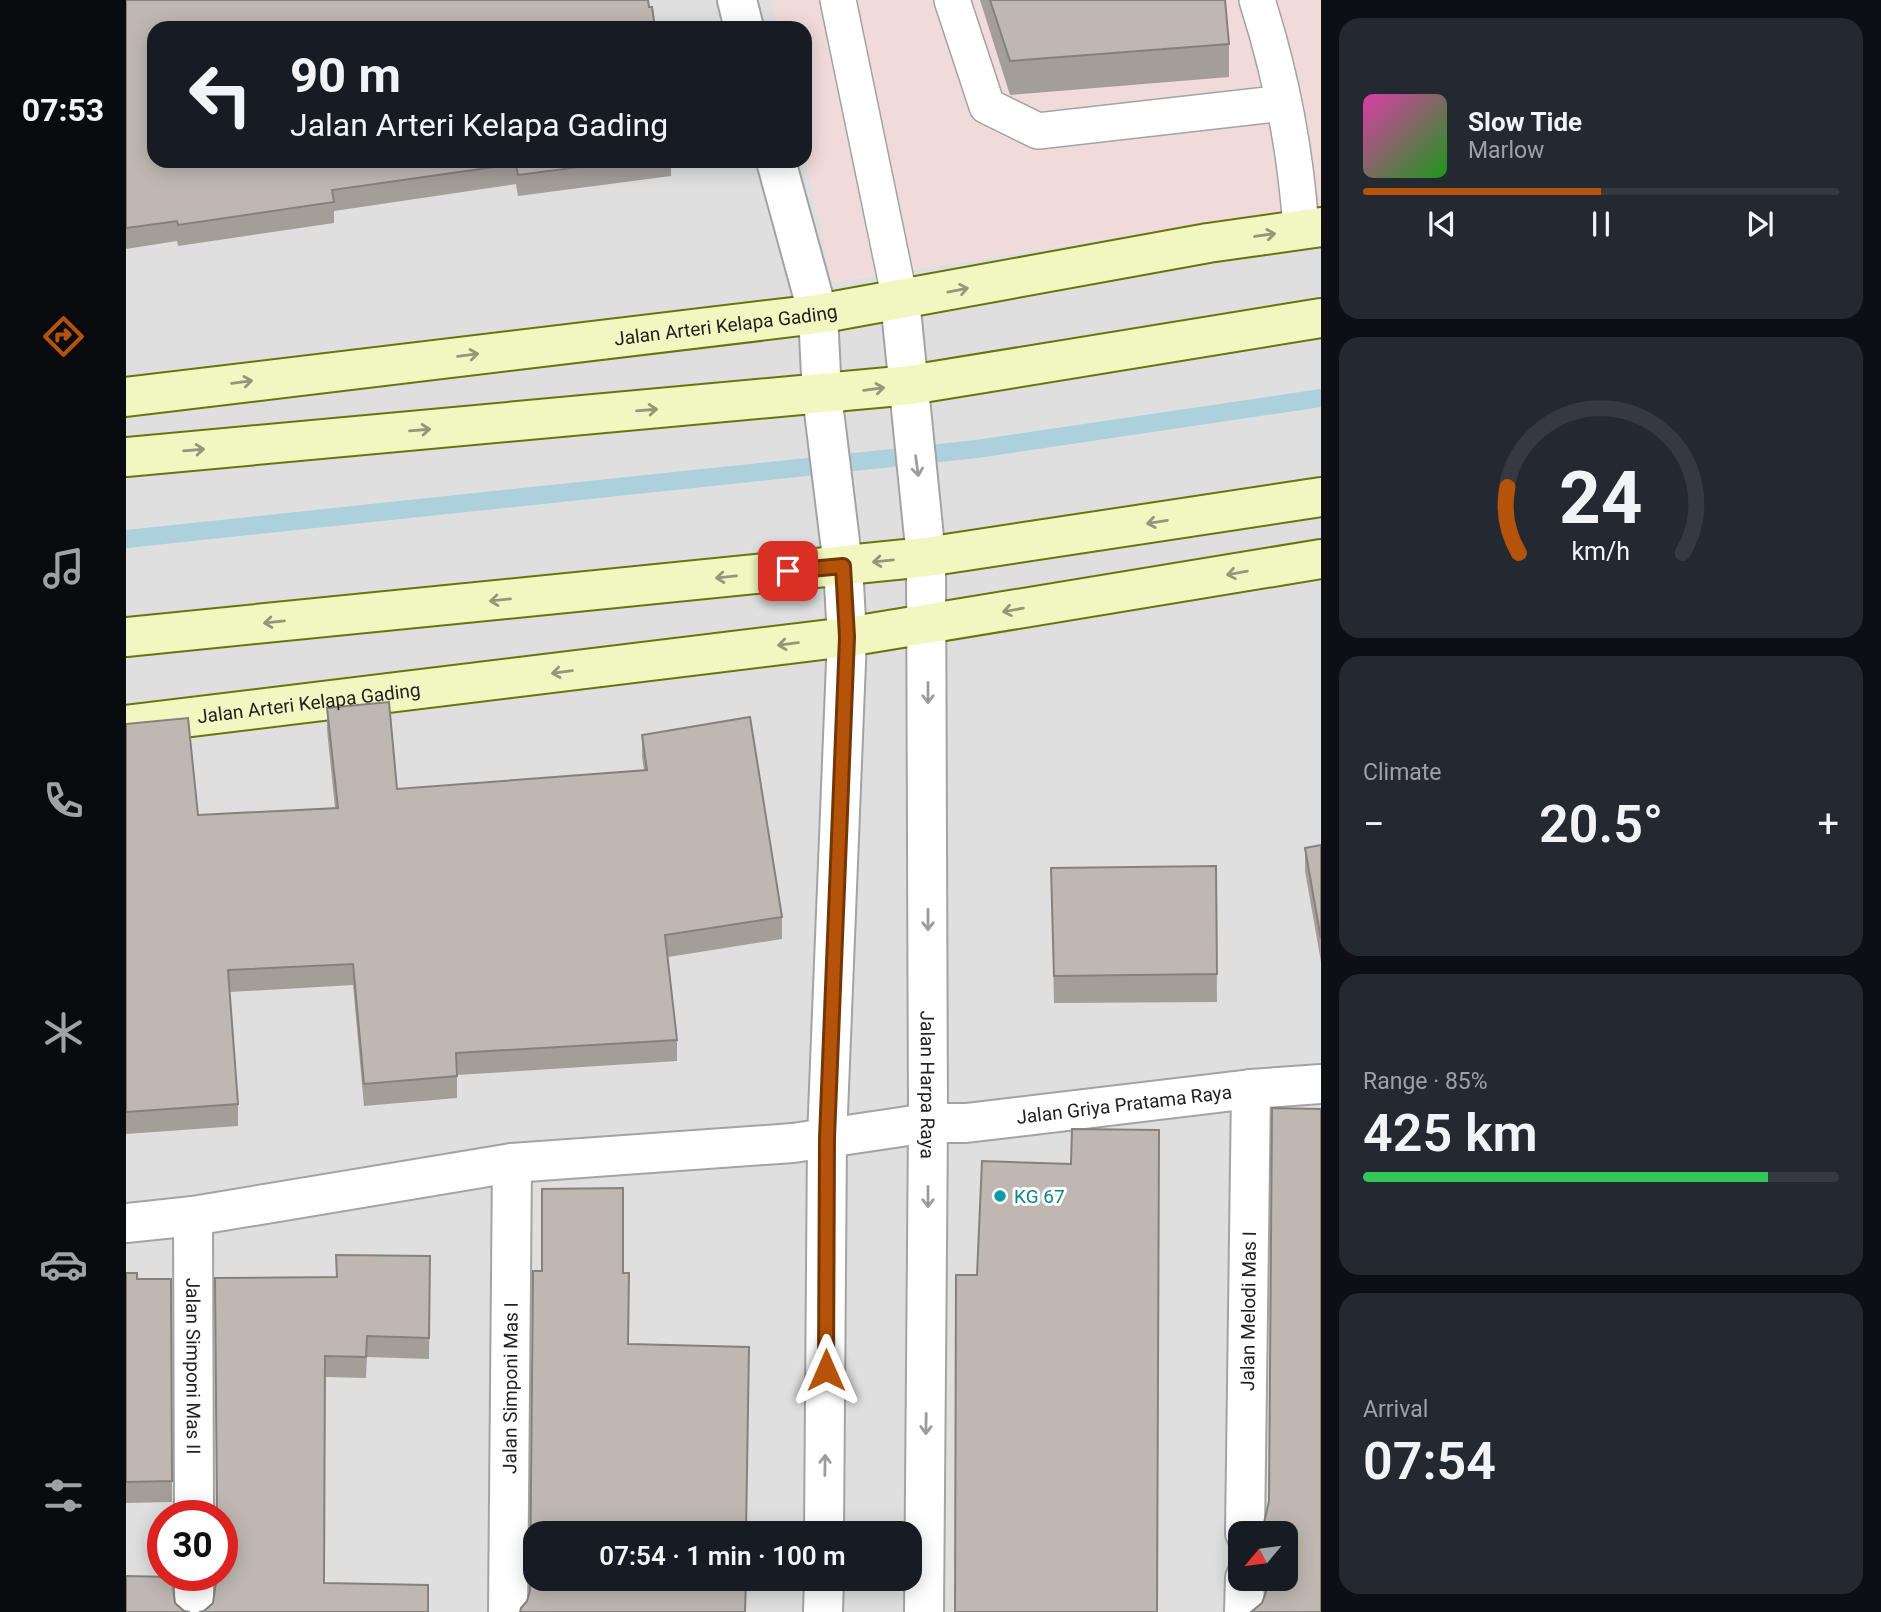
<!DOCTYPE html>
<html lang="en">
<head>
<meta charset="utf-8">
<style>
	:root { --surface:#171b24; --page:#242831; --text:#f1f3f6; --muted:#9ea1a6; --line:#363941; --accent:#b45309 }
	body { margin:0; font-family:Roboto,sans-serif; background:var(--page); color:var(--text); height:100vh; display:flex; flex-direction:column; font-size:26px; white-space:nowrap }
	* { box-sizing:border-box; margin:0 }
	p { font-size:23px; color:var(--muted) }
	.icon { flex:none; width:38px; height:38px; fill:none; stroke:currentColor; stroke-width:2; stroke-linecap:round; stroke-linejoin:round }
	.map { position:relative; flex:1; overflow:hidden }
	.side { display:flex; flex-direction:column; gap:18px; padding:18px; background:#0d0f14; width:560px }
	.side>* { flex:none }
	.top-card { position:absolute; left:21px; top:21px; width:665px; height:147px; border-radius:21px; box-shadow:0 4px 18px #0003; background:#171b24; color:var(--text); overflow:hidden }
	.needle { width:46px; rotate:241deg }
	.controls { position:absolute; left:1102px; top:1521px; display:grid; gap:14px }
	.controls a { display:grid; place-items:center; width:70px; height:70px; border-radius:14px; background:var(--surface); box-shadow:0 4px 18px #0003; font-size:35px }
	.speed { position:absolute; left:21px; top:1500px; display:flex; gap:14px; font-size:35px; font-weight:700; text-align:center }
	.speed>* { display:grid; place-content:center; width:91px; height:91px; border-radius:50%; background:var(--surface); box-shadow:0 4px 18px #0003; line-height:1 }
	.speed .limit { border:10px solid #d22; background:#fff; color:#111 }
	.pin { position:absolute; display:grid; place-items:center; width:60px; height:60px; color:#fff; margin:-30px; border-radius:14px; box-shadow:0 4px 10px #0006 }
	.me { position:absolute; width:77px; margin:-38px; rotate:0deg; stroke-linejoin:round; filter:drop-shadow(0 0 5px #0008) }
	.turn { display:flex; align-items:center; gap:24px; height:147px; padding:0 28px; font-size:32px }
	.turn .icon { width:91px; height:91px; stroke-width:2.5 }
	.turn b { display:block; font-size:49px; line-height:60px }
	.big { font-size:52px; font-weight:600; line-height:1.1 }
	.side .widget { flex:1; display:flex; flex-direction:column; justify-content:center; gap:10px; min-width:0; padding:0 24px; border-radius:21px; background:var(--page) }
	.side .dial { align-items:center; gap:0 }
	.dial svg { height:182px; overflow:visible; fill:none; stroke:var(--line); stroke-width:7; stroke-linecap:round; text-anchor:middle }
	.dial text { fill:var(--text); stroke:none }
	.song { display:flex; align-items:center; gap:21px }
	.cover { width:84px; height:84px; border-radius:10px; background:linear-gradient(135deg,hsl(320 70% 55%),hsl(120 70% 35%)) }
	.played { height:7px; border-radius:4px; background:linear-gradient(90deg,var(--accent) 50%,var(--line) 50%) }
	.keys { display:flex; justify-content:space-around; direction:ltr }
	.heat { display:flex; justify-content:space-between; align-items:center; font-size:38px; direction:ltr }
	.charge { height:10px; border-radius:5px; background:linear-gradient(90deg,#34c759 85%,var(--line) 0) }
	.trip { position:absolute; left:397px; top:1521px; width:399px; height:70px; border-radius:21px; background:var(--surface); box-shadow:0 4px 18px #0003; font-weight:600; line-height:70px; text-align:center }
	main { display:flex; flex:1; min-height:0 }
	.menu { display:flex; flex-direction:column; width:126px; justify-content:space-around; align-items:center; background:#090b0e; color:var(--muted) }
	.menu .icon { width:49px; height:49px }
	.menu .current { color:var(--accent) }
	.menu b { font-size:32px; color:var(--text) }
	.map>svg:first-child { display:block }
	.residential { fill:#dfdfdf; fill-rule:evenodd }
	.commercial { fill:#f0dbda }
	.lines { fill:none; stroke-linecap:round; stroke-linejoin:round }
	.stream { stroke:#acd0dc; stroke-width:18 }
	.lane-casing { stroke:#a3a3a3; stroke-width:38 }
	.street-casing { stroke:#a3a3a3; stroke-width:42 }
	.secondary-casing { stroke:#67750c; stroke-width:42 }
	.lane { stroke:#fff; stroke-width:35 }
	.street { stroke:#fff; stroke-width:38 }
	.secondary { stroke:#f2f7c2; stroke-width:38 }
	.wall { fill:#a49e99 }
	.building { fill:#bfb8b2; stroke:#86817d; stroke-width:2 }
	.oneway { stroke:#94977a }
	.oneway2 { stroke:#9c9c9c }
	.route-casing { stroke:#753606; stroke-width:18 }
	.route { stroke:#b45309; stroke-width:12 }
	.culture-dot { fill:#0f9aa8; stroke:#fff; stroke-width:2.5 }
	.labels { text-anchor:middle; stroke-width:6; stroke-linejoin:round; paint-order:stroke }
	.street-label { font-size:19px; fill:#222; stroke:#fff }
	.culture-label { font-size:19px; fill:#0d838f; stroke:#fff; text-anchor:start }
</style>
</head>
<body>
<main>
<nav class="menu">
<b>07:53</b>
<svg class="icon current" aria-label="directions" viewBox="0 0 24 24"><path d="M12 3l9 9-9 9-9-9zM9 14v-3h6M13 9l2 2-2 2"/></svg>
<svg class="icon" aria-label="music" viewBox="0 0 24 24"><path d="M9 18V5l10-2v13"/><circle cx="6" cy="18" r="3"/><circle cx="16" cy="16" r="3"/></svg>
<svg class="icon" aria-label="phone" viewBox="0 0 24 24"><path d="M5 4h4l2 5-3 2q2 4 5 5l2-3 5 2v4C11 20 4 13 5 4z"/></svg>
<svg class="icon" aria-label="climate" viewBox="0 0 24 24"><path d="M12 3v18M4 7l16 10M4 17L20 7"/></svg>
<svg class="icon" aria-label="car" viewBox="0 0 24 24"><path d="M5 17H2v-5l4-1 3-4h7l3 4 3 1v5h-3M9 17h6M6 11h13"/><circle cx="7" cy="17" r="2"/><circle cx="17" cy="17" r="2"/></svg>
<svg class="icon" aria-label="filters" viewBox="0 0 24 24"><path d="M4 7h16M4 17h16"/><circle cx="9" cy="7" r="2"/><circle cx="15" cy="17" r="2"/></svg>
</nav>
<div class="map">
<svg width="1195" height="1612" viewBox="0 0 1195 1612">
	<rect width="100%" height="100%" fill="#f1efe9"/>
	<path class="residential" d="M0,0H646L652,28H28V161H679V154L707,282L1195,205V1612H0ZM37,1516H96V1575H37ZM410,1533H784V1578H410ZM1115,1533H1160V1578H1115Z"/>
	<path class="commercial" d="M646,0H1195V205L706,282L679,154V28H652Z"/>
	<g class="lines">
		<path class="stream" d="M0,539L851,449L1195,398"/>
		<g class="lane-casing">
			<path id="lane" d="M712,0L774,300
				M826,0L861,106L912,131L1158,103
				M1131,0C1155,75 1170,152 1175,230"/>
		</g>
		<g class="street-casing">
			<g id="street">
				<path d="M611,0L618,28"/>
				<path d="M650,161L692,314L696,395L717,566L721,637L701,1138L698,1533"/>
				<path id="s1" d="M774,300L800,557L802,1123L798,1612"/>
				<path id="s2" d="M67,1216L68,1516"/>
				<path id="s3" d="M0,1223L67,1216L386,1163L667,1143L802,1123H840L1125,1089L1195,1084"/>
				<path id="s4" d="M1119,1533L1125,1089"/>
				<path d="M68,1575V1612"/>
				<path id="s5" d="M382,1612L386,1163"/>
				<path d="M697,1612L698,1578"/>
				<path d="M1118,1612L1119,1578"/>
			</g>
		</g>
		<g class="secondary-casing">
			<g id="secondary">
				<path id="s6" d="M0,397L692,314L1082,243L1195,227"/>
				<path d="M0,457L784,385L1195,318"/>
				<path d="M0,637L800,557L1195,497"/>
				<path id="s7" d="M0,725L721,637L1195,559"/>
			</g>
		</g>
		<use href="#lane" class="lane"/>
		<use href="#street" class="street"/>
		<use href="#secondary" class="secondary"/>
	</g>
	<path class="wall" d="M0,0L28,161H545V176L392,196L390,184L208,211V223L52,246L51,241L0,249Z
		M854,0H1099L1103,44V77L884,95Z
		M201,708L271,789L518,770L516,757V735L656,917V939L542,957L551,1040V1061L331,1075V1098L238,1106L227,985L104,992L112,1104V1126L0,1134V724L72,815L209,808L201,730Z
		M1195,845V962L1179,871V848Z
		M1090,866L1091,1002L928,1003L925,868Z
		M210,1255L304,1256L303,1359L241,1357L240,1378L199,1377L198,1583L78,1611L87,1603L210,1277Z
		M0,1273L11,1279H45L46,1502L0,1503Z"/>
	<path class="building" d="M0,0H522L523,7H526L529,28H28V161H499L392,175L390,164L206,190L208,202L52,225L51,221L0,228Z
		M864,0H1099L1103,44L884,61Z
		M263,702L271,789L521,770L516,735L624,717L656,917L539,935L551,1040L330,1053L331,1076L238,1084L227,964L102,970L112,1104L0,1112V724L62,718L72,815L212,808L201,708Z
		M1195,845V939L1179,848Z
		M1090,866L1091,974L928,976L925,868Z
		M1146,1108L1195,1109V1612H1125L1136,1603L1140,1592V1578H1160V1533H1126L1138,1523L1143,1501Z
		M946,1129L1033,1130L1031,1612H829L830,1275H851L856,1161L945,1164Z
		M497,1188V1273H503L502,1344L623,1347L620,1533H410V1578H620L619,1612H394L395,1608L401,1601L404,1591L407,1271H416V1189Z
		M210,1255L304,1256L303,1338L241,1336L240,1357L199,1356L198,1583L302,1585V1612H73L78,1611L87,1603L91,1575H96V1516H91L89,1278L211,1277Z
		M0,1273H11V1279H45L46,1481L0,1482Z
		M0,1576L46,1577L49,1603L58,1611L64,1612H0Z"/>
	<defs><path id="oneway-shaft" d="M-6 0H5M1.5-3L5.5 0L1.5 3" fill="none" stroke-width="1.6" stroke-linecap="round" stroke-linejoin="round" transform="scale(1.75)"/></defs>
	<g class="oneway">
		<use href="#oneway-shaft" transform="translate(1139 235) rotate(-8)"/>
		<use href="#oneway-shaft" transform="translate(832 290) rotate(-11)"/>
		<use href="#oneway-shaft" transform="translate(342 355) rotate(-7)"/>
		<use href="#oneway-shaft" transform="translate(116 382) rotate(-7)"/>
		<use href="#oneway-shaft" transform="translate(748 389) rotate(-7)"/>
		<use href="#oneway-shaft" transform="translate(521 410) rotate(-5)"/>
		<use href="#oneway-shaft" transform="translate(294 430) rotate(-5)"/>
		<use href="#oneway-shaft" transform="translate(68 450) rotate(-5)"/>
		<use href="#oneway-shaft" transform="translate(1031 522) rotate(171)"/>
		<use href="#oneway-shaft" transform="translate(757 561) rotate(174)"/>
		<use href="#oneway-shaft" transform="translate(1111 573) rotate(170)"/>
		<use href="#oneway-shaft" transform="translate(600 577) rotate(174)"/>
		<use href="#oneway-shaft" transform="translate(374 600) rotate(174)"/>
		<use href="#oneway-shaft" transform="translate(887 610) rotate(170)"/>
		<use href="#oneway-shaft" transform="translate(148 622) rotate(174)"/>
		<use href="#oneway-shaft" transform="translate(662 644) rotate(173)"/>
		<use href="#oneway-shaft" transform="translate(436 672) rotate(173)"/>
	</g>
	<g class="oneway2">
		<use href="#oneway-shaft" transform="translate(791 466) rotate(82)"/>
		<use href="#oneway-shaft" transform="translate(802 693) rotate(90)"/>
		<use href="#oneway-shaft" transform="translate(802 920) rotate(90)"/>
		<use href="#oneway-shaft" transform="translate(802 1197) rotate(90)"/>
		<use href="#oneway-shaft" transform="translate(800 1424) rotate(91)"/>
		<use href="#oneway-shaft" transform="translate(699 1465) rotate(-89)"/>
	</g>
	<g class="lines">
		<g class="route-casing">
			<path id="route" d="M662,571L717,566L721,637L701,1138L700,1370"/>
		</g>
		<use href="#route" class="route"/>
	</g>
	<circle class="culture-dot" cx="874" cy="1196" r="7"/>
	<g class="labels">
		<g class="street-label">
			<text dy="7" stroke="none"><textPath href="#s6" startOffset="604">Jalan Arteri Kelapa Gading</textPath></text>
			<text dy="7" stroke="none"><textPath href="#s7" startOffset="184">Jalan Arteri Kelapa Gading</textPath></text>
			<text dy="7" stroke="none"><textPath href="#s1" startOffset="786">Jalan Harpa Raya</textPath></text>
			<text dy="7" stroke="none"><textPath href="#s3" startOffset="1006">Jalan Griya Pratama Raya</textPath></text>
			<text dy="7" stroke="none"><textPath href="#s4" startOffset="222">Jalan Melodi Mas I</textPath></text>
			<text dy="7" stroke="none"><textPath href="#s2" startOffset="150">Jalan Simponi Mas II</textPath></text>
			<text dy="7" stroke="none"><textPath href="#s5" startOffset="224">Jalan Simponi Mas I</textPath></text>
		</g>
		<g class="culture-label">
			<text x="888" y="1203">KG 67</text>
		</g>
	</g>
</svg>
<div class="controls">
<a><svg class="needle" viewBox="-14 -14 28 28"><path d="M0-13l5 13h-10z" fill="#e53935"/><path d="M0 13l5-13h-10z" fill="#9ea1a6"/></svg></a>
</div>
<div class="speed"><div class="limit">30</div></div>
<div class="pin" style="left:662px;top:571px;background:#d93025"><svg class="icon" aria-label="arrive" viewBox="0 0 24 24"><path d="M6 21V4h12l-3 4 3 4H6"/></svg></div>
<svg class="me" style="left:700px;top:1370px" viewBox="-20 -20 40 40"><path d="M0-17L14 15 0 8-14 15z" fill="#b45309" stroke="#fff" stroke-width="4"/></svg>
<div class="trip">07:54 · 1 min · 100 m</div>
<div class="top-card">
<div class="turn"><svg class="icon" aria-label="left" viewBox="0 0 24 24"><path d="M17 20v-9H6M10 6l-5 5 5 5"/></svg><div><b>90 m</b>Jalan Arteri Kelapa Gading</div></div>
</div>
</div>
<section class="side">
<div class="widget">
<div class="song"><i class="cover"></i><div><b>Slow Tide</b><p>Marlow</p></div></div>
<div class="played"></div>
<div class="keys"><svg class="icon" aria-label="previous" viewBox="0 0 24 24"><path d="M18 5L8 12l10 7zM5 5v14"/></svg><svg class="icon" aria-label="pause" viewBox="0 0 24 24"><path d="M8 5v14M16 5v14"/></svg><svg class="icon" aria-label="next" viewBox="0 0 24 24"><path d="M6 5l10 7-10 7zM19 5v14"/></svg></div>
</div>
<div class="widget dial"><svg viewBox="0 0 100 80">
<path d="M14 69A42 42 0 1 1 86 69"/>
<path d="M14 69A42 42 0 0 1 9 40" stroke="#b45309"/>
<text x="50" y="56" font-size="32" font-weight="700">24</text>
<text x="50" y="72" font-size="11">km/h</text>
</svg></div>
<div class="widget"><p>Climate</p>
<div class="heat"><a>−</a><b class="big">20.5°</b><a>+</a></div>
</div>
<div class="widget"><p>Range · 85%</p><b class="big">425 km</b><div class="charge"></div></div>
<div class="widget"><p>Arrival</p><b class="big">07:54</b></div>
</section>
</main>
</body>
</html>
